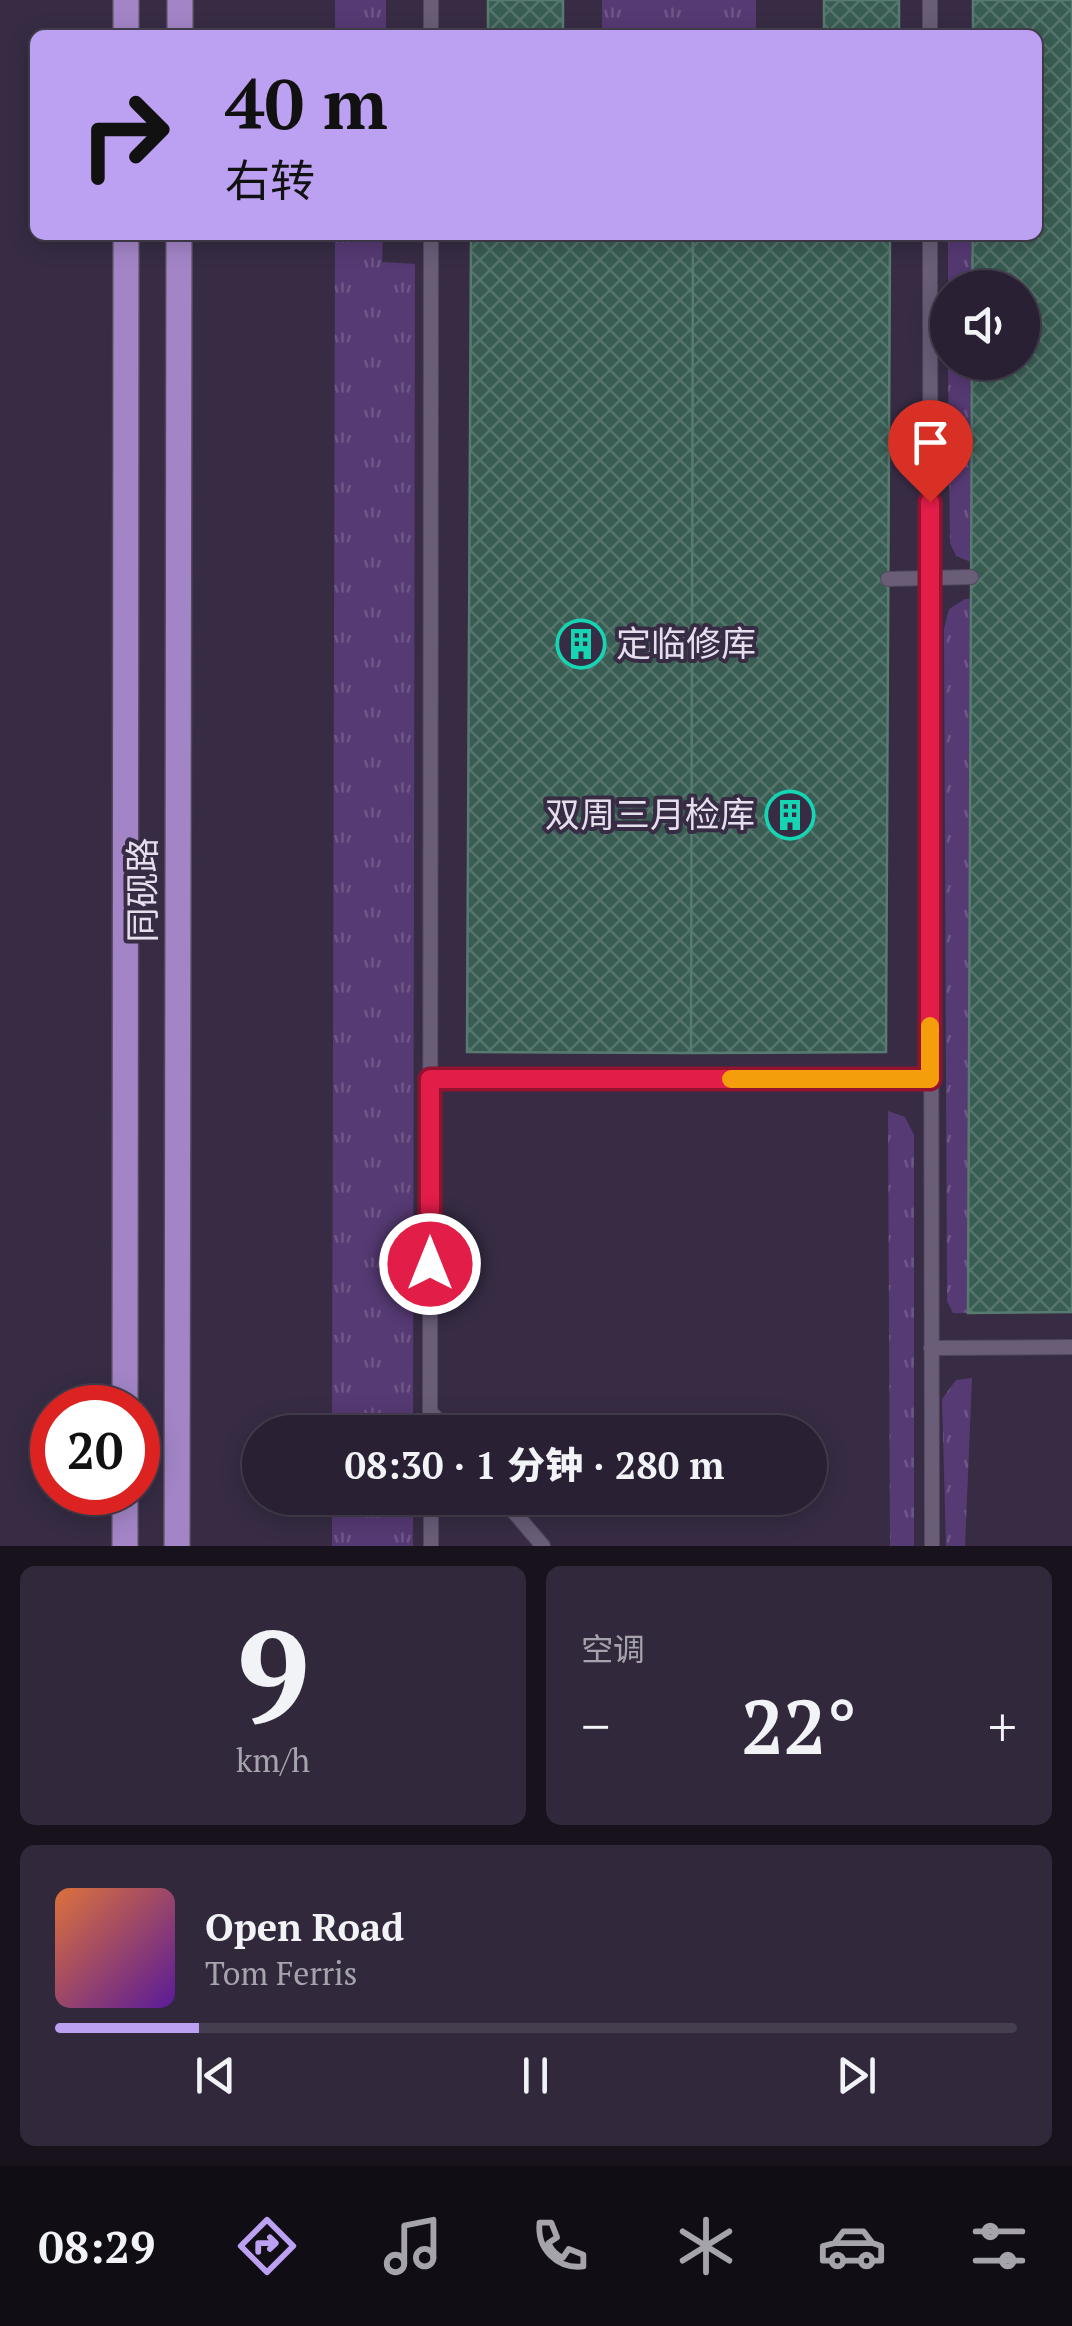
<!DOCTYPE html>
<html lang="zh">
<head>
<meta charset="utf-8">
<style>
	:root { --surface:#292133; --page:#31293b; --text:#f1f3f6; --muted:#a5a3ac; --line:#453e4e; --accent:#bca0f2 }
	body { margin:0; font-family:"PT Serif","Noto Sans SC",serif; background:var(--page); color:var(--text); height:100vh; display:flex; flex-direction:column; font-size:38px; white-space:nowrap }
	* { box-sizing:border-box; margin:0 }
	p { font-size:32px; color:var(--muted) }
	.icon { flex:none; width:55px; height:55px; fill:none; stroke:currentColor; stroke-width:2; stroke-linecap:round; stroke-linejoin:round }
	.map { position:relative; height:1546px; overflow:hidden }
	.side { display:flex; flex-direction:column; gap:20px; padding:20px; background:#17121c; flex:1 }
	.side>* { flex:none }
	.guide { position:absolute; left:30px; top:30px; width:1012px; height:210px; border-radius:15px; box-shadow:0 5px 25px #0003,0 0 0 2px var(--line); background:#bca0f2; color:#111; overflow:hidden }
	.fabs { position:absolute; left:930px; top:270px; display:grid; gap:20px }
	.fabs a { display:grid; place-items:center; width:110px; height:110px; border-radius:50%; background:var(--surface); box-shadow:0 5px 25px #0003,0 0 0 2px var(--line); font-size:50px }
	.speed { position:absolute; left:30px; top:1385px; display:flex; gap:20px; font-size:50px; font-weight:700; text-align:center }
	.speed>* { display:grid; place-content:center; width:130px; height:130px; border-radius:50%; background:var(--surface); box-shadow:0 5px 25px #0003,0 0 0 2px var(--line); line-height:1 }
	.speed .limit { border:15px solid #d22; background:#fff; color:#111 }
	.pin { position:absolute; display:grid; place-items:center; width:85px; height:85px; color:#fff; margin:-102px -42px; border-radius:50% 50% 50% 0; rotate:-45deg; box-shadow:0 0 10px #0007 }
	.pin .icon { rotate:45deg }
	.me { position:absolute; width:110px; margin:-55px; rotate:0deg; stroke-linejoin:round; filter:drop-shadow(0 0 8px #0008) }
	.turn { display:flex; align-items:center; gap:35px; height:210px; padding:0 30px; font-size:45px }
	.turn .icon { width:130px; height:130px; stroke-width:2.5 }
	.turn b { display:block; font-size:70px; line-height:85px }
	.big { font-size:75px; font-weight:800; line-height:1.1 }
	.side .widget { flex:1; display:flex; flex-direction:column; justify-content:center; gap:15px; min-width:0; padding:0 35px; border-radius:15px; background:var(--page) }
	.side .dial { align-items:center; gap:0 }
	.dial b { font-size:130px; line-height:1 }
	.song { display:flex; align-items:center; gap:30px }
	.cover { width:120px; height:120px; border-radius:15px; background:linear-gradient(135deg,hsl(20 70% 55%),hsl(270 70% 35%)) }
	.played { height:10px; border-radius:5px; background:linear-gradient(90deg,var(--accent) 15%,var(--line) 15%) }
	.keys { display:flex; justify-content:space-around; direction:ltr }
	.heat { display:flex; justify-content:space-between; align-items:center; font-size:55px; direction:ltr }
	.side .tiles { flex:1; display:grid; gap:20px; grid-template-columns:1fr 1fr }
	.widget:last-child { grid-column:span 2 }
	.trip { position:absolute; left:242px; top:1415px; width:585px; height:100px; border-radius:50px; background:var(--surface); box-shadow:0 5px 25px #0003,0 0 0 2px var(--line); font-weight:800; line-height:100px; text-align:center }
	.tabs { display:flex; height:160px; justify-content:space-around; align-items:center; background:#100d14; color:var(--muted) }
	.tabs .icon { width:70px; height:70px }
	.tabs .on { color:var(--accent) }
	.tabs b { font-size:45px; color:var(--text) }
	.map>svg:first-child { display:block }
	.grass { fill:url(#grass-tufts) }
	.building { fill:url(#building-cross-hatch); stroke:#577b71; stroke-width:2.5 }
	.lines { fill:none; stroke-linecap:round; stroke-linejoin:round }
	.lane-casing { stroke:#52495d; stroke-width:16 }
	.primary-casing { stroke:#52495d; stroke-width:28 }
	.lane { stroke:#695d78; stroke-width:14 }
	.primary { stroke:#a385c7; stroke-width:25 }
	.route-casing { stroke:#92132f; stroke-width:25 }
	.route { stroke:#e11d48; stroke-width:18 }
	.slow { stroke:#f59e0b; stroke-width:18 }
	.labels { text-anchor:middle; stroke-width:8; stroke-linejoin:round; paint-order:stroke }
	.poi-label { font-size:35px; fill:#e4deed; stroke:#372c44; text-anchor:start }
	.street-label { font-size:35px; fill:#e4deed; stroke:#372c44 }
</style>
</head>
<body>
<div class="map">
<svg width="1072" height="1546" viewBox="0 0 1072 1546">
	<defs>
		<pattern id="grass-tufts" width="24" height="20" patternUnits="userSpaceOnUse" patternTransform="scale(2.5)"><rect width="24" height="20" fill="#563a73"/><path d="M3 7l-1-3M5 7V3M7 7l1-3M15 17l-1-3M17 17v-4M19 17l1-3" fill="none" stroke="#6e5687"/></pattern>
		<pattern id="building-cross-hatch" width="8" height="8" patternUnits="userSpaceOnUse" patternTransform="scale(2.5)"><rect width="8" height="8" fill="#395d53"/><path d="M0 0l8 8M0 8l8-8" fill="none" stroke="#56746c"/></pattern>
	</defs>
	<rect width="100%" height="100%" fill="#372c44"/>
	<path class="grass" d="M335,0H386V35H335Z
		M602,0H756V35H602Z
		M335,235H383L382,262L415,264L413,1432H332Z
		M948,235H973L972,287H948Z
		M948,363H972L971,562L956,556L950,543Z
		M965,599H971L968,1313H953L947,1301L944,629L949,609Z
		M888,1111L905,1117L914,1135V1546H890Z
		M972,1378L965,1546H946L942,1399L956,1380Z
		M332,1498H413V1546H332Z"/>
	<path class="building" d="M488,0H563V35H488Z
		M824,0H899V35H824Z
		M973,0H1072V1312L968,1313L972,362H1022V288H972L973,235H1038V35H973Z
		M471,235H693L691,1053L467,1052Z
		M693,235H890L886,1052L691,1053Z"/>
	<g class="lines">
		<g class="lane-casing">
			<path id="lane" d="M431,0V35
				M930,35V0
				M930,235L932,1546
				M888,579L971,577
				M430,1079H930
				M931,1348L1072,1347
				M430,1411L448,1432
				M430,1432L431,235
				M431,1498V1546
				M502,1498L543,1546"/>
		</g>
		<g class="primary-casing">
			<path id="primary" d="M126,35V0
				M180,35V0
				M125,1408L126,235
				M125,1546V1492
				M177,1546L179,235"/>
		</g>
		<use href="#lane" class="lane"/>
		<use href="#primary" class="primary"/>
	</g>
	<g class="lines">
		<g class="route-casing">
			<path id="route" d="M430,1264V1079H930V502"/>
		</g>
		<use href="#route" class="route"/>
		<path class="slow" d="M731,1079H930V1026"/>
	</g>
	<defs>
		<g id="building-ring" transform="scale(2.5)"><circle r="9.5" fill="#372c44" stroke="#15d5b3" stroke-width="1.5"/><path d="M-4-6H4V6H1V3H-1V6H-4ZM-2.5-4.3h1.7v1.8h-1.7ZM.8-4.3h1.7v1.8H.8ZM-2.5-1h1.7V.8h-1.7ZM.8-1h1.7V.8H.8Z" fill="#15d5b3"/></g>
	</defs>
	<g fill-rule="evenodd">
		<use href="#building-ring" x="581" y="644"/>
		<use href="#building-ring" x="790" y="815"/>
	</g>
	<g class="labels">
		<g class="poi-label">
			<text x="616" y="656">定临修库</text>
			<text x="755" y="827" text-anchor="end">双周三月检库</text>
		</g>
		<g class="street-label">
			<text transform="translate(143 890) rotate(-90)" y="12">同砚路</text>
		</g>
	</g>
</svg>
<div class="fabs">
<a><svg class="icon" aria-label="sound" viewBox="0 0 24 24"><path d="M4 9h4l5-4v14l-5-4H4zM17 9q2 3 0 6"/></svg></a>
</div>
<div class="speed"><div class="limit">20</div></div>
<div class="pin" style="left:930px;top:502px;background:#d93025"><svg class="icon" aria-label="arrive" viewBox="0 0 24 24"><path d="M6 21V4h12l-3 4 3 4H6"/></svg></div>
<svg class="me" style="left:430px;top:1264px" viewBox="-20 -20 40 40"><circle r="17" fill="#e11d48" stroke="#fff" stroke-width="3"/><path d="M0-11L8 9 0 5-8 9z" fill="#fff"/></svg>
<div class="trip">08:30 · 1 分钟 · 280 m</div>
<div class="guide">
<div class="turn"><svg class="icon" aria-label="right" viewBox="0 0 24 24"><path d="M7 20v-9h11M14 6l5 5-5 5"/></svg><div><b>40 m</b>右转</div></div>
</div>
</div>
<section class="side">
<div class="tiles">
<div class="widget dial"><b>9</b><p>km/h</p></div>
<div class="widget"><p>空调</p>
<div class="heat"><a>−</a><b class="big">22°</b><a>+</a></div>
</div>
<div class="widget">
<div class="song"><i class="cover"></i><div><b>Open Road</b><p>Tom Ferris</p></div></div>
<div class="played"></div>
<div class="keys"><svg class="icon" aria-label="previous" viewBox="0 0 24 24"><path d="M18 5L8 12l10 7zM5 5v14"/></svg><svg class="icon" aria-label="pause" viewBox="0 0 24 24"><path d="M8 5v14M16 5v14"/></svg><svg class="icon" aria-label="next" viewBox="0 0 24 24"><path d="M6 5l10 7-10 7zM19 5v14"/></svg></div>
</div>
</div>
</section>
<nav class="tabs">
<b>08:29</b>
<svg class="icon on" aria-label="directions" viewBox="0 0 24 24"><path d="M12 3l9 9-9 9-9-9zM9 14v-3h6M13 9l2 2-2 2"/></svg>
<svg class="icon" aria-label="music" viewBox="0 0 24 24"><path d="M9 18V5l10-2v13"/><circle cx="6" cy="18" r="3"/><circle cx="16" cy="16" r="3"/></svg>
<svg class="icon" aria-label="phone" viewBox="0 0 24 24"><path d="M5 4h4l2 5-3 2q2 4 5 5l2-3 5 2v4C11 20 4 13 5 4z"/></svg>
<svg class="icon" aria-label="climate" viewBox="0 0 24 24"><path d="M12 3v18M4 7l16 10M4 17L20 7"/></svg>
<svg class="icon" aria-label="car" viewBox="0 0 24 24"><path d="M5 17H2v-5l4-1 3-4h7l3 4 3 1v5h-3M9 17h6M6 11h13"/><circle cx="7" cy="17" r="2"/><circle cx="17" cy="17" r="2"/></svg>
<svg class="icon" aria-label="filters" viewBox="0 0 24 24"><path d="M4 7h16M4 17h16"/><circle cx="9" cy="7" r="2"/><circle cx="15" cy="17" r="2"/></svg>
</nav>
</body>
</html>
